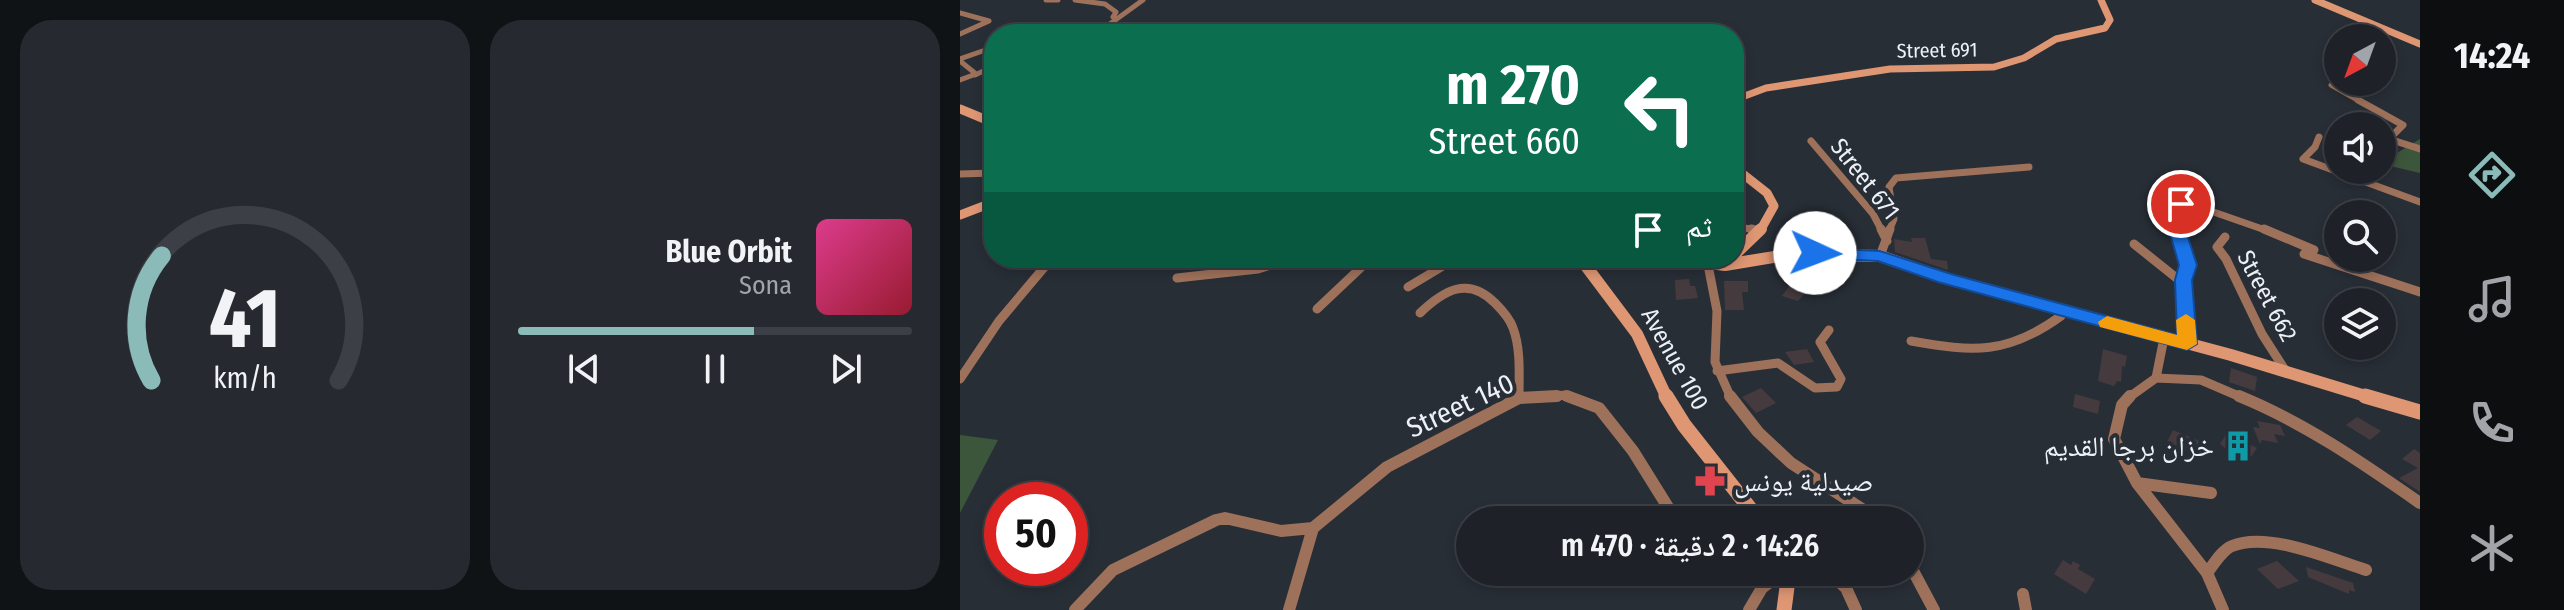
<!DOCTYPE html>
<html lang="ar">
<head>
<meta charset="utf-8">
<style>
	:root { --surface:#1e2228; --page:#262a30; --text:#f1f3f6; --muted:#a1a4a8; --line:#3c3f45; --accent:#8bbbb9 }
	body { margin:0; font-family:"Fira Sans Condensed","Noto Naskh Arabic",sans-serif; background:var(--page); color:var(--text); direction:rtl; height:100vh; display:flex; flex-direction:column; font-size:30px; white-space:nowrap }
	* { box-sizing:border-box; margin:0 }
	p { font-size:26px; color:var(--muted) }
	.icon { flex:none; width:44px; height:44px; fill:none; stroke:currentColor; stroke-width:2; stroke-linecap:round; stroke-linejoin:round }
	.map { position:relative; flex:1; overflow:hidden; direction:ltr }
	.panel { display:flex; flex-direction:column; gap:20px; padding:20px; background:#101316; width:960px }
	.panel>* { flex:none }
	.hud { position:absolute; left:24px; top:24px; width:760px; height:244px; border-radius:32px; box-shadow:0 4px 12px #0003,0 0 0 2px var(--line); direction:rtl; background:#0b6e4f; color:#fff; overflow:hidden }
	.needle { width:52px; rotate:221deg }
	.buttons { position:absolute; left:1364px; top:24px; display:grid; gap:16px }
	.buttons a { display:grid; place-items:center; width:72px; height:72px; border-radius:50%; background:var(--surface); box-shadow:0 4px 12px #0003,0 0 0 2px var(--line); font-size:40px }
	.speed { position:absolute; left:24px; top:482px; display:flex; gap:16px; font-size:40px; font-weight:700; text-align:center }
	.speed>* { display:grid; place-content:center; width:104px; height:104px; border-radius:50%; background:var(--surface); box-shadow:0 4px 12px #0003,0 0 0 2px var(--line); line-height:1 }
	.speed .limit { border:12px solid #d22; background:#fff; color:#111 }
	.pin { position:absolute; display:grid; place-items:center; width:68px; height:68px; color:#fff; margin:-34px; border:4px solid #fff; border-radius:50%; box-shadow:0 2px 8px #0007 }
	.me { position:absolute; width:88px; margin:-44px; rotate:92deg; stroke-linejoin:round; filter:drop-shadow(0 0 6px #0008) }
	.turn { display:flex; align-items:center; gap:28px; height:168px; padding:0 32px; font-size:36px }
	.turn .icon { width:104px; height:104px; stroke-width:2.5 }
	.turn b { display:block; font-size:56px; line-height:68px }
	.then { display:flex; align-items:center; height:76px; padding:0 32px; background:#0003; gap:16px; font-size:30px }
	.panel .card { flex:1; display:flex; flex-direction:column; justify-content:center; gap:12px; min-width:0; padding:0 28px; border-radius:32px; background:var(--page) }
	.panel .dial { align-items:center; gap:0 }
	.dial svg { height:208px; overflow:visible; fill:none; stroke:var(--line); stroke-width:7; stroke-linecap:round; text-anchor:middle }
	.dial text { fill:var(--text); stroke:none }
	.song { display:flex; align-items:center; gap:24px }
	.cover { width:96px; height:96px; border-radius:12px; background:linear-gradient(135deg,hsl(330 70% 55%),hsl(350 70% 35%)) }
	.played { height:8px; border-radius:4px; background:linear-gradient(90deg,var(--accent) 60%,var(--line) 60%) }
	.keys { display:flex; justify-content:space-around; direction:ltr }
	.panel .tiles { flex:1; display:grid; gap:20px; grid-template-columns:repeat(2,1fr) }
	.trip { position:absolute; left:496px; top:506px; width:468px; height:80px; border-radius:40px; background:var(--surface); box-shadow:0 4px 12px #0003,0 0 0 2px var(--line); font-weight:600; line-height:80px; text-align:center; direction:rtl }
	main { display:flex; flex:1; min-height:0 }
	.dock { display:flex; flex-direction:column; width:144px; justify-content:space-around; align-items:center; background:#0c0e10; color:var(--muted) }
	.dock .icon { width:56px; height:56px }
	.dock .on { color:var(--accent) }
	.dock b { font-size:36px; color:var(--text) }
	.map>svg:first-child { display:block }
	.green { fill:#3c563c }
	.building { fill:#453b3f }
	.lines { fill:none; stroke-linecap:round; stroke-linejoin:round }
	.street-far3 { stroke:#9e715b; stroke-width:5 }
	.street-far2 { stroke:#9e715b; stroke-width:7 }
	.street-far1 { stroke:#9e715b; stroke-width:9 }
	.street { stroke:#9e715b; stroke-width:12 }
	.secondary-far3 { stroke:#de9673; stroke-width:7 }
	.secondary-far2 { stroke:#de9673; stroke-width:9 }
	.secondary-far1 { stroke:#de9673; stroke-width:12 }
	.secondary { stroke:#de9673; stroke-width:15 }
	.route { fill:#1a73e8; stroke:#114b97; stroke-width:2 }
	.slow { fill:#f59e0b }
	.labels { text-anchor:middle; stroke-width:8; stroke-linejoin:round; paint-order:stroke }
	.far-street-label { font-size:20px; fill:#edf1f7; stroke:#282e36 }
	.street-label { font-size:24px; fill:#edf1f7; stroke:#282e36 }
	.near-street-label { font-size:28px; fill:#edf1f7; stroke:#282e36 }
	.near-poi-label { font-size:28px; fill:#edf1f7; stroke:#282e36; text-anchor:end }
</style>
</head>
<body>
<main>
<nav class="dock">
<b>14:24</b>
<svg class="icon on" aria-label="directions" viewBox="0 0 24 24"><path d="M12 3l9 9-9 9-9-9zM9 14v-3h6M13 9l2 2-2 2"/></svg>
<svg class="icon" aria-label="music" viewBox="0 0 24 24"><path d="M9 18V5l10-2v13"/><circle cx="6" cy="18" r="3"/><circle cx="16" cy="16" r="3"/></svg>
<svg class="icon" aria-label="phone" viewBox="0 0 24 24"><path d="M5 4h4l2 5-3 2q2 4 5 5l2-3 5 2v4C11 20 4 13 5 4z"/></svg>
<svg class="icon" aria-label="climate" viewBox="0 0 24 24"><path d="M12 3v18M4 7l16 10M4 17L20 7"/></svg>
</nav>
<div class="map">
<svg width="1460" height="610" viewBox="0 0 1460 610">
	<rect width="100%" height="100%" fill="#282e36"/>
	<path class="green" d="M1460,139V173L1422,164V162Z
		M0,435L38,440L0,513Z"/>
	<path class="building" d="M951,238H965L971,259L987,261L988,270L935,252L934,239L952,242Z
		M836,269L853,276L837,292L844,294L838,301L822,296L832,282L827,278Z
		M729,279L730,286H735L738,298L716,300L715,280Z
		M764,281H788V292H782L784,310H765Z
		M847,349L854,362L834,365L825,352Z
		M1143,349L1167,356L1165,367L1162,366L1161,382L1157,381L1154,386L1138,381Z
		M1271,368L1297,377L1295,391L1269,382Z
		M801,388L816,403L796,413L782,397Z
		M1115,394L1140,401L1138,414L1113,407Z
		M1397,417L1421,431L1410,440L1386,425Z
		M1297,421L1320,425L1325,436L1314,434L1318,443L1302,440L1300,444L1293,427L1300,428Z
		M1213,430L1244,443L1238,455L1207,442Z
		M1267,433L1297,448L1290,458L1280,454L1277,457L1260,444Z
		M1454,449L1460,453V492L1439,478L1458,468L1442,459Z
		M1103,560L1111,565L1113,561L1120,565L1118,569L1135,579L1126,594L1094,574Z
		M1317,561L1339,581L1318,589L1297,569Z
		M1346,567L1393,583L1395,592L1389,590V594L1348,577Z"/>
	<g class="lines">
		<path class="street-far3" d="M86,0H98
			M115,0L145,4L156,12L153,17
			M0,13L29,21L0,34
			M136,34L183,0
			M0,59L34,47
			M0,61L16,74L0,80
			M15,75L34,66
			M1371,85L1401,102"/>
		<path class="street-far2" d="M1398,100L1443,125L1429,139H1422
			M1359,137L1355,147L1343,159L1460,202
			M1429,139L1460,149
			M851,141L913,214L922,231
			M0,174L34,173
			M1400,181L1404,170
			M774,226L800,231
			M929,231L934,219L929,187L936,178L1069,167
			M1217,231L1214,208L1225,202L1308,231"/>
		<path class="street-far1" d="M791,229L800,231
			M921,229L927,241
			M1217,229L1229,271L1224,280L1227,344
			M1304,229L1354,250L1344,254L1460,292
			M1265,237L1257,247L1266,259L1302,334L1327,373
			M1174,244L1224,284
			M920,256L930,229
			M748,265L757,311L755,362L771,398
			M217,278L298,269L332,258
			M448,287L483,266L484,262L477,258
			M357,309L411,258
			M460,313C484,290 508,276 535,303C542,310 550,319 553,328C561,349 559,375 559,398
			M951,341C1014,352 1047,355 1101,316L1102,310
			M757,371L818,363L855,388L877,387L881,379L860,342L869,330
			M1196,378L1241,380L1283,398
			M0,379L39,321L92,258
			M566,398L606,395L612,398
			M1168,398L1196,378L1204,338"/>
		<path class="street" d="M607,396L639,408L673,451L716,520
			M770,396L798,432L831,463L919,520
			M1170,396L1162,405L1154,439L1177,483L1247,573L1263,610
			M1279,396C1345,423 1401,462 1460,503
			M1177,483L1251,493
			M950,565L974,610
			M780,572H792
			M868,572L886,588L896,610
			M1247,573C1254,564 1262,550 1272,546C1308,531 1371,559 1406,570
			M1063,594L1066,610
			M115,610L153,570L256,520L265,518L321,531L353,528
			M329,610L353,528L427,467L559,398L597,396
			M789,610L802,588L824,572"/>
		<path class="secondary-far3" d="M1355,0L1460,44
			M774,100L806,88L930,69L1034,67L1064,58L1096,39L1145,28L1150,20L1141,0"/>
		<path class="secondary-far2" d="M0,109L34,123
			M774,167L807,193L814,206L800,231
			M0,215L34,202"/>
		<path class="secondary-far1" d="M774,255L801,229
			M620,258L677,334L707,398
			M713,258L765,265L832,254L920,256L984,278L1271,355L1412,398"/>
		<path class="secondary" d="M706,396L724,425L799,520
			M1405,396L1460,412
			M824,610L829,572"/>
	</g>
	<path class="route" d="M1221,199L1229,204L1222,210L1221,216L1237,265L1232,280L1237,344L1227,350L978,282L918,261L855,258L847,253L855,248L920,251L991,274L1217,335L1215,280L1219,265L1205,216L1209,205Z"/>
	<path class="slow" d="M1226,314L1235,320L1237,344L1227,350L1140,327L1138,322L1147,316L1217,335L1216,320Z"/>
	<defs>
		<g id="building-bare" transform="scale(2.4)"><path d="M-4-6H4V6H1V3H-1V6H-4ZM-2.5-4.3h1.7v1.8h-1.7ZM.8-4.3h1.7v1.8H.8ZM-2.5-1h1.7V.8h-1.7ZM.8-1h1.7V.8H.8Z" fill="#0f9aa8" stroke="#282e36" stroke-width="2.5" paint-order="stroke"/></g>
		<g id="pharmacy-bare" transform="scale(2.4)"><path d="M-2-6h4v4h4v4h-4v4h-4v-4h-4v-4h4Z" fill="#e0444e" stroke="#282e36" stroke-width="2.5" paint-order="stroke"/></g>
	</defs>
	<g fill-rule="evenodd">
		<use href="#building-bare" x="1278" y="446"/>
		<use href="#pharmacy-bare" x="750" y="481"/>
	</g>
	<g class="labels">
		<g class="far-street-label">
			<text transform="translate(977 50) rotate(-1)" y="7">Street 691</text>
		</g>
		<g class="street-label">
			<text transform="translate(905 179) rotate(52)" y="8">Street 671</text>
			<text transform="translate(1307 296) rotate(62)" y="8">Street 662</text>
			<text transform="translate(715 359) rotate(61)" y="8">Avenue 100</text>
		</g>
		<g class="near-street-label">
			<text transform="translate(500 405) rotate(-25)" y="10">Street 140</text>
		</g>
		<g class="near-poi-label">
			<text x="1254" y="456">خزان برجا القديم</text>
			<text x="774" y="491" text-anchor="start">صيدلية يونس</text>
		</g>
	</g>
</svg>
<div class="buttons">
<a><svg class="needle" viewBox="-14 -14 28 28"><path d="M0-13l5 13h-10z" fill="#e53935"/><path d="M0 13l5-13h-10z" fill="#a1a4a8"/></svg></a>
<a><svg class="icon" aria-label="sound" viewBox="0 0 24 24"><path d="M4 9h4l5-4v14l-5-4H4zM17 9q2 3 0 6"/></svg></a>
<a><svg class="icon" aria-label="search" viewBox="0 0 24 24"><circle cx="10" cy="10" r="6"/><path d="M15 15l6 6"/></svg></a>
<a><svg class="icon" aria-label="layers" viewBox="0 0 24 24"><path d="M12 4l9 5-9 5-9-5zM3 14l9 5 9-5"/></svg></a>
</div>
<div class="speed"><div class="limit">50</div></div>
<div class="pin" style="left:1221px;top:204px;background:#d93025"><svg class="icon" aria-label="arrive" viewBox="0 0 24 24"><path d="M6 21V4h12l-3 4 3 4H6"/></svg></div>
<svg class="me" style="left:855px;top:253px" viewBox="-20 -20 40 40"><circle r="19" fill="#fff"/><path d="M0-13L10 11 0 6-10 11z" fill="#1a73e8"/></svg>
<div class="trip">14:26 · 2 دقيقة · 470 m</div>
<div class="hud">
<div class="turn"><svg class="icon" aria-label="left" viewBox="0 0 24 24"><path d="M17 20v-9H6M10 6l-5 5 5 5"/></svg><div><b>270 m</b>Street 660</div></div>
<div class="then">ثم<svg class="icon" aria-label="arrive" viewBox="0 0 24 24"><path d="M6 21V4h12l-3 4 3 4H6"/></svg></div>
</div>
</div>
<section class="panel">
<div class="tiles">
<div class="card">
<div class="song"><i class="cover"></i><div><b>Blue Orbit</b><p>Sona</p></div></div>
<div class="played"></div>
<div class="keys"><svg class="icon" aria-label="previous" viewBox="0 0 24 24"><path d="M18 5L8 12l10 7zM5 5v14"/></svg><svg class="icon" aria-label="pause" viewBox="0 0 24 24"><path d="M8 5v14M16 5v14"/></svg><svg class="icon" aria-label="next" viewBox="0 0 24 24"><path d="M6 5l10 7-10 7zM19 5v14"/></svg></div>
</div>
<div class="card dial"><svg viewBox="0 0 100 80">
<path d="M14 69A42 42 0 1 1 86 69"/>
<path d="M14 69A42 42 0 0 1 18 21" stroke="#8bbbb9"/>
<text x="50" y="56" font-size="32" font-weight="700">41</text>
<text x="50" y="72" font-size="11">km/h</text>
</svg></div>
</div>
</section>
</main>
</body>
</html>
